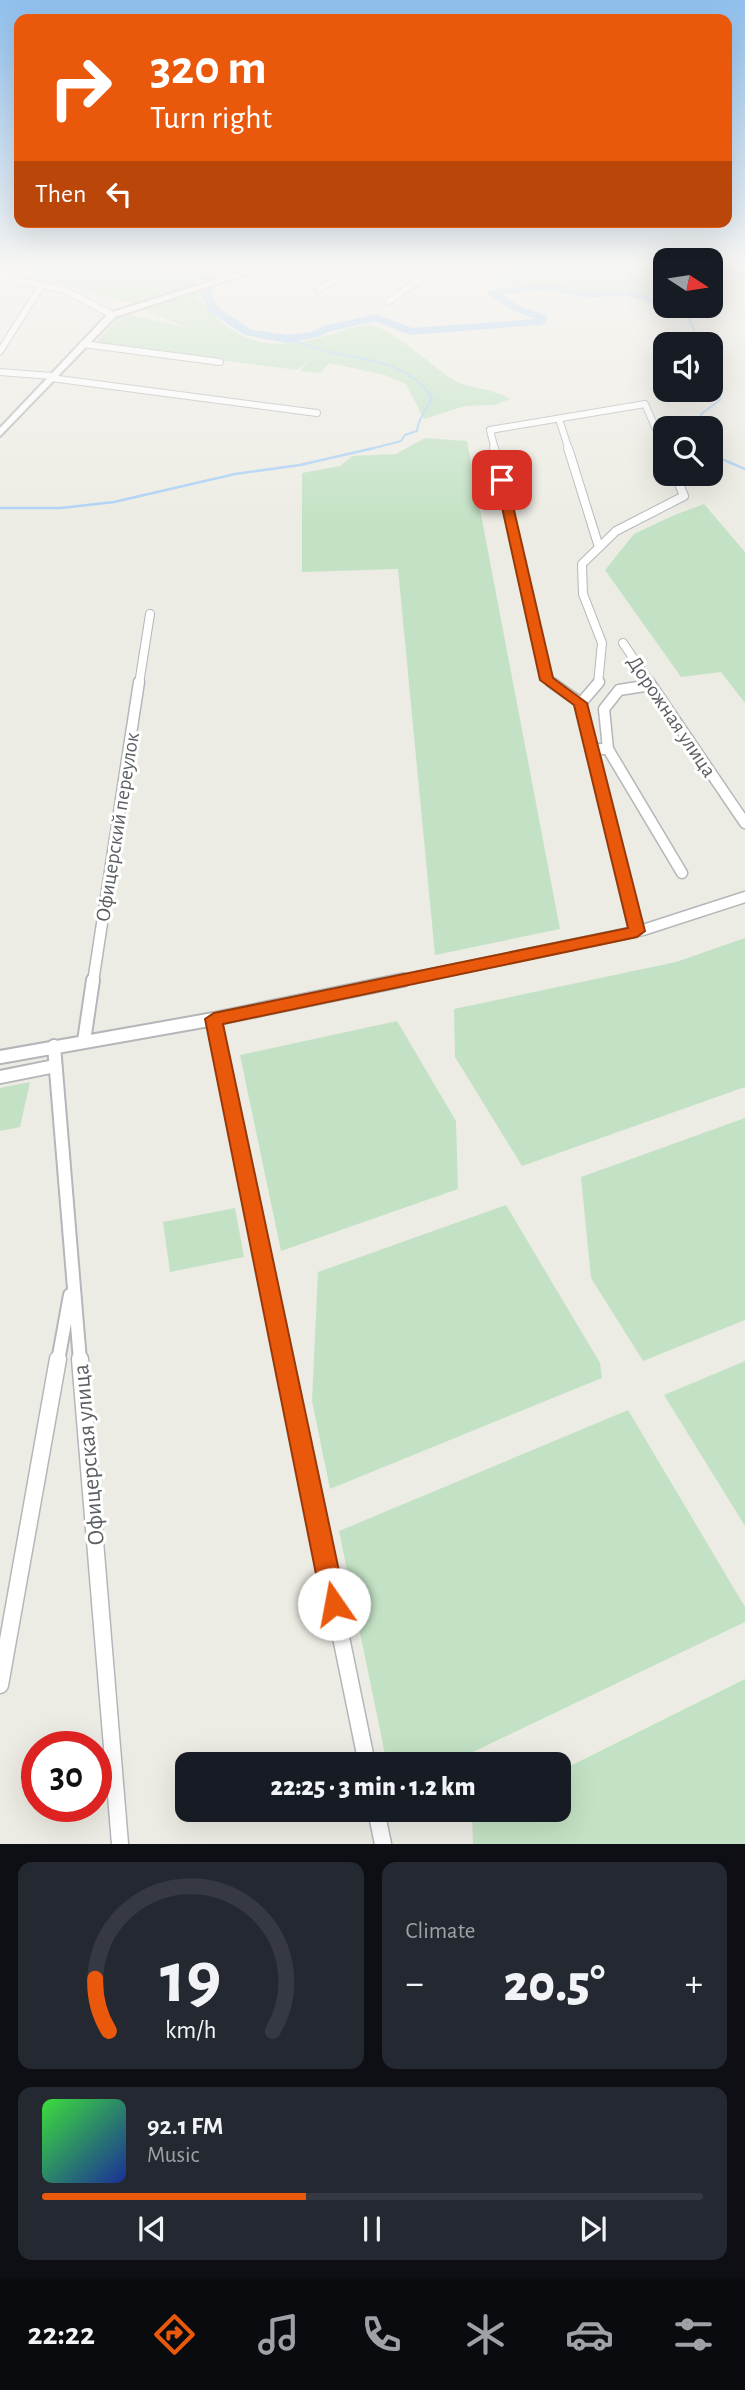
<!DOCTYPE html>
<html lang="en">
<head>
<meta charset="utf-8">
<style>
	:root { --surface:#171b24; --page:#242831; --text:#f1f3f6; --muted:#9ea1a6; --line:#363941; --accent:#ea580c }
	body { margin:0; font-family:"Alegreya Sans",sans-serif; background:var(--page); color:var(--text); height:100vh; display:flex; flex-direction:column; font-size:26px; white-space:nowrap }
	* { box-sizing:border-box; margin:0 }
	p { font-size:23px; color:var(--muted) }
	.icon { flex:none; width:38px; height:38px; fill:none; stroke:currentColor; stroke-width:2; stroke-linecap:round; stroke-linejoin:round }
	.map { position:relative; height:1844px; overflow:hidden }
	.sheet { display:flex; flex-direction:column; gap:18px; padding:18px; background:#0d0f14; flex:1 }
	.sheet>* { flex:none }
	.top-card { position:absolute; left:14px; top:14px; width:718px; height:214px; border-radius:14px; box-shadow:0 7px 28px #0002; background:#ea580c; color:#fff; overflow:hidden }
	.needle { width:46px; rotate:102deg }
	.fabs { position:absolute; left:653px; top:248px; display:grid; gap:14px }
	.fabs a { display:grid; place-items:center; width:70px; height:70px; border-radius:14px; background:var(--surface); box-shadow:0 7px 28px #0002; font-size:35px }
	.speed { position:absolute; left:21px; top:1731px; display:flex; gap:14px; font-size:35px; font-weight:700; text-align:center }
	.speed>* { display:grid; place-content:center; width:91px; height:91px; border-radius:50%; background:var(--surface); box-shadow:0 7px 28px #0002; line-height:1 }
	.speed .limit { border:10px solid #d22; background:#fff; color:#111 }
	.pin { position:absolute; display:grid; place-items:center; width:60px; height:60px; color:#fff; margin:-30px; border-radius:14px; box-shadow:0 4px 10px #0006 }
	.me { position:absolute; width:77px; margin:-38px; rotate:348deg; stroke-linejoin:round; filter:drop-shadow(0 0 5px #0008) }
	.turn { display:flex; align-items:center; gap:24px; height:147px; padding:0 21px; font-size:32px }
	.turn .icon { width:91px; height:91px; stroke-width:2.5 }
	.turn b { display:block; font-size:49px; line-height:60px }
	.then { display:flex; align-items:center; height:66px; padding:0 21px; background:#0003; gap:14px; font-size:26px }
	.big { font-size:52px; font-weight:800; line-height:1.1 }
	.sheet .card { flex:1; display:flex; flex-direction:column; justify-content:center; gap:10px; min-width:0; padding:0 24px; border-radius:14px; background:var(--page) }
	.sheet .dial { align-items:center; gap:0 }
	.dial svg { height:182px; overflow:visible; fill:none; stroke:var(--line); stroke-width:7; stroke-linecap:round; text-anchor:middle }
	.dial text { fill:var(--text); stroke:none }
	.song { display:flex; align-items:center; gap:21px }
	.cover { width:84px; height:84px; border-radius:10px; background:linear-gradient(135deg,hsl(120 70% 55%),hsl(230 70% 35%)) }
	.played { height:7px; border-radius:4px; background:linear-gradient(90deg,var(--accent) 40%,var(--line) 40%) }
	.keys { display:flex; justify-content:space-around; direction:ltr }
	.heat { display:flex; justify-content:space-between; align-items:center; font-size:38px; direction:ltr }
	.sheet .tiles { flex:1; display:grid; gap:18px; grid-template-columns:1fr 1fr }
	.card:last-child { grid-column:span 2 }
	.trip { position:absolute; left:175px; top:1752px; width:396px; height:70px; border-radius:14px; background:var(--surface); box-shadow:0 7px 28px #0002; font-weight:800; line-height:70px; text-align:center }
	.tab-bar { display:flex; height:112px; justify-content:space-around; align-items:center; background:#090b0e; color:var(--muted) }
	.tab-bar .icon { width:49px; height:49px }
	.tab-bar .selected { color:var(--accent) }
	.tab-bar b { font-size:32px; color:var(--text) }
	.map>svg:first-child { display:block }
	.green { fill:#c3e2c5 }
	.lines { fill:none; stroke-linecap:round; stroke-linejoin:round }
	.stream-far1 { stroke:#acd1f6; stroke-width:2 }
	.stream { stroke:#acd1f6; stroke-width:2.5 }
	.river { fill:#acd1f6; fill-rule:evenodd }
	.minor-far4-casing { stroke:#b5b6ba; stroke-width:8 }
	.minor-far3-casing { stroke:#b5b6ba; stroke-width:10 }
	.minor-far2-casing { stroke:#b5b6ba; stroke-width:13 }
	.minor-far1-casing { stroke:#b5b6ba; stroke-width:16 }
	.minor-casing { stroke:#b5b6ba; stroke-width:19 }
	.tertiary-casing { stroke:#b5b6ba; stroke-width:4 }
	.minor-far4 { stroke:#fff; stroke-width:6 }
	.minor-far3 { stroke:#fff; stroke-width:8 }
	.minor-far2 { stroke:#fff; stroke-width:10 }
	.minor-far1 { stroke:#fff; stroke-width:12 }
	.minor { stroke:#fff; stroke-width:16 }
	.tertiary { fill:#fff; fill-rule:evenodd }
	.route { fill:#ea580c; stroke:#983908; stroke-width:2 }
	.labels { text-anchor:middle; stroke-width:6; stroke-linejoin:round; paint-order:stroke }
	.street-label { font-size:21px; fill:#5c5f63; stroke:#fff }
	.near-street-label { font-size:24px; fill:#5c5f63; stroke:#fff }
</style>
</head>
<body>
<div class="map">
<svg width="745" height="1844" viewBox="0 0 745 1844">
	<rect width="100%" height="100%" fill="#edece4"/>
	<path class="green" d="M35,266H138L177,275L206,286L198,299C240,348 273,352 332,334C345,330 361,323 374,326C395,331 434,368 454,380C471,390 492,387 510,399L495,405L465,406L424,419L406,384L385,375L329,363L320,373L300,371L309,360L297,370L95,344L116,320L127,314L186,328L131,303L31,275L28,270Z
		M521,266H665V269L655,275L665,278V297L648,296L631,289L590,292L545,284L520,286L497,281Z
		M425,438L467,441L560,929L435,955L398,569L302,572V473L340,466L352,456L396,454Z
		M704,504L745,552V703L721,672L681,677L605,570L634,534L672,516Z
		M745,938V1087L522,1166L455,1057L454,1009L676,962Z
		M397,1021L456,1121L458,1189L281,1251L240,1055Z
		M30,1082L20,1127L0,1131V1088Z
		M745,1118V1320L643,1361L591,1278L581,1177Z
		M506,1205L600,1363L602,1378L330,1489L312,1401L318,1272Z
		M235,1208L244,1257L170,1272L163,1222Z
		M745,1361V1526L664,1395Z
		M628,1410L745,1607V1622L448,1764H387L339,1531Z
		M745,1679V1844H473L472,1814L481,1810H558V1772Z"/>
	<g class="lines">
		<path class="stream-far1" d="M653,301L665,305
			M668,306L686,311L700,345
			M287,339C303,344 318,350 335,353C373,361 408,363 432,397C427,410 418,418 417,431L405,435L401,441L367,450
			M703,429L701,414L720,400L719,391L710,384"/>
		<path class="stream" d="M710,448L715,456L745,469
			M0,508H61L114,502L235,474L300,465L374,448"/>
		<path class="river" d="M161,266H176L218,277L219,279L211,293L218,308L252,330L287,335L311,332L323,326L376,314L412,328L536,319L514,311L486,293L492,290L545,283L586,292L628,289L654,298L665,297V303L653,304L627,295L586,298L545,289L503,295L522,307L546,315L547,322L541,325L410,335L375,321L331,331L318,337L287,343L245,335L209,312L199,293L208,281Z
			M710,266H737L740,273L745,274V280L732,277L728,270L710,271Z
			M665,268V280L655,278V274Z"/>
		<g class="minor-far4-casing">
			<path id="minor-far4" d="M0,274L16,266
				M0,277L65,290L112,315
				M319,289L355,266
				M389,301L440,266
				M83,344L220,362
				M0,351L42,285
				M0,372L52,376
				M51,378L317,413
				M559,419L569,450
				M495,450L490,430L645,404L665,450"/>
		</g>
		<g class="minor-far3-casing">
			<path id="minor-far3" d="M494,448L547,679L554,684
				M568,448L598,544
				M664,448L665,451
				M623,643L651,684
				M139,684L150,614
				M598,684L602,643L583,594L582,564L616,531L684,496L675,474"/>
		</g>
		<g class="minor-far2-casing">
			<path id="minor-far2" d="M551,682L581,703L637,931
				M649,682L745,823
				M581,703L599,682
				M592,749H608L682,873
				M608,749L604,709L619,690L651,685
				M93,982L139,682
				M394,982L643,930L745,897"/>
		</g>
		<g class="minor-far1-casing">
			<path id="minor-far1" d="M214,1019L284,1361
				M84,1041L93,980
				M54,1046L80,1361
				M0,1057L214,1019L403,980
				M0,1077L55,1066
				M58,1361L70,1295"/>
		</g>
		<g class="minor-casing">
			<path id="minor" d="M80,1359L120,1844
				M284,1359L367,1764
				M0,1685L58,1359
				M376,1810L383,1844"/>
		</g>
		<g class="tertiary-casing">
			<path id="tertiary" d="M261,266H271L115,317L0,436V428L109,313Z"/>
		</g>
		<use href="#minor-far4" class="minor-far4"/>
		<use href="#minor-far3" class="minor-far3"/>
		<use href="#minor-far2" class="minor-far2"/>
		<use href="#minor-far1" class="minor-far1"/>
		<use href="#minor" class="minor"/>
		<use href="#tertiary" class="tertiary"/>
	</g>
	<linearGradient id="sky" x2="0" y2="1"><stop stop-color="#90c0ee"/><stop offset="0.51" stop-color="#f7f6f3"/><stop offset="1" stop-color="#f7f6f3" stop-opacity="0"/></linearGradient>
	<rect width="745" height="524" fill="url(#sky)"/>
	<path class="route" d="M502,477L507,480L553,678L587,703L645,931L637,937L223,1024L346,1604L343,1613L334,1616L326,1613L322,1604L205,1019L214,1013L628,928L574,705L540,680L496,480Z"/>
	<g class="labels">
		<g class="street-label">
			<text transform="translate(672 716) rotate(56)" y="7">Дорожная улица</text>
			<text transform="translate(117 827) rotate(-81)" y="7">Офицерский переулок</text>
		</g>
		<g class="near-street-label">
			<text transform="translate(88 1455) rotate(-95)" y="8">Офицерская улица</text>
		</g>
	</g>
</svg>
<div class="fabs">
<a><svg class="needle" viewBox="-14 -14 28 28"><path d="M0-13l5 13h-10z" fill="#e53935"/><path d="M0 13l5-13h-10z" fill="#9ea1a6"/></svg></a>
<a><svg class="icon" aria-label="sound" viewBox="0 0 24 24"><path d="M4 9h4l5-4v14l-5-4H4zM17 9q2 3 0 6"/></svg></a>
<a><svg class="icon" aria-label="search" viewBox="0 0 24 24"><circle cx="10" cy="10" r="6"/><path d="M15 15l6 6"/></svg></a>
</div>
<div class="speed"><div class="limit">30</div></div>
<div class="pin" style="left:502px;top:480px;background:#d93025"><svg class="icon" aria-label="arrive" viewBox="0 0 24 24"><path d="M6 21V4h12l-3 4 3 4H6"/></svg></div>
<svg class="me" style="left:334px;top:1604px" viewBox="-20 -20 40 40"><circle r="19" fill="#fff"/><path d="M0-13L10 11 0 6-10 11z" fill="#ea580c"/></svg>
<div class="trip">22:25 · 3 min · 1.2 km</div>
<div class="top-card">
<div class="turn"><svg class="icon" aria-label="right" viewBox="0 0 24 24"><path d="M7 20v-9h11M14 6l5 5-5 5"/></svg><div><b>320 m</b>Turn right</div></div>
<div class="then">Then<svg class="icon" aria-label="left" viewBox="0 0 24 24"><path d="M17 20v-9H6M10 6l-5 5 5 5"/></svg></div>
</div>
</div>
<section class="sheet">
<div class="tiles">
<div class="card dial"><svg viewBox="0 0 100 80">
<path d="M14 69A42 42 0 1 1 86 69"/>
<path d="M14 69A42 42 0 0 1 8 46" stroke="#ea580c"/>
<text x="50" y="56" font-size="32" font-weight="700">19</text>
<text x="50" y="72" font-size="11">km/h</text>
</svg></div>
<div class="card"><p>Climate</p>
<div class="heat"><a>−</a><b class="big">20.5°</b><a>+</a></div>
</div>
<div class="card">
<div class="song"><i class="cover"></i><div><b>92.1 FM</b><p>Music</p></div></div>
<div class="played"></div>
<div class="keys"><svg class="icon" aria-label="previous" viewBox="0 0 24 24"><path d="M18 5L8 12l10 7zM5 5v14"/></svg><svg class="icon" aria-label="pause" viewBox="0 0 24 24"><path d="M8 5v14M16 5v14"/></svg><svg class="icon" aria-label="next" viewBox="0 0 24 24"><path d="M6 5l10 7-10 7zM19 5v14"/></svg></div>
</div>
</div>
</section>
<nav class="tab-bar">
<b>22:22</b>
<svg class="icon selected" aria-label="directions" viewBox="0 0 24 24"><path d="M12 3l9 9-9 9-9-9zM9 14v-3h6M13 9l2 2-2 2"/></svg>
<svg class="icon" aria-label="music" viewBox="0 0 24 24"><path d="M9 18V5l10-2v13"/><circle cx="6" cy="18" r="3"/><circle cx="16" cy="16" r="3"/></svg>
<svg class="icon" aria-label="phone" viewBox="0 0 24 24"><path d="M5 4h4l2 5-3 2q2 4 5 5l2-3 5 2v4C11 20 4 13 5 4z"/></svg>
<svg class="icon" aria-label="climate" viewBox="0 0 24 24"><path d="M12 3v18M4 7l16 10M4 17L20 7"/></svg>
<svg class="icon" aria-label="car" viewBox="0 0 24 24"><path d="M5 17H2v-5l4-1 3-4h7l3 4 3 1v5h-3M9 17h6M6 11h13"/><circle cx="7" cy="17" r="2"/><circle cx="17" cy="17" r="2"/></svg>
<svg class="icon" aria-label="filters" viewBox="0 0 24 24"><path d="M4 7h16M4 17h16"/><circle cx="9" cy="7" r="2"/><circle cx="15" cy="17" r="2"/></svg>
</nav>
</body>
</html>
